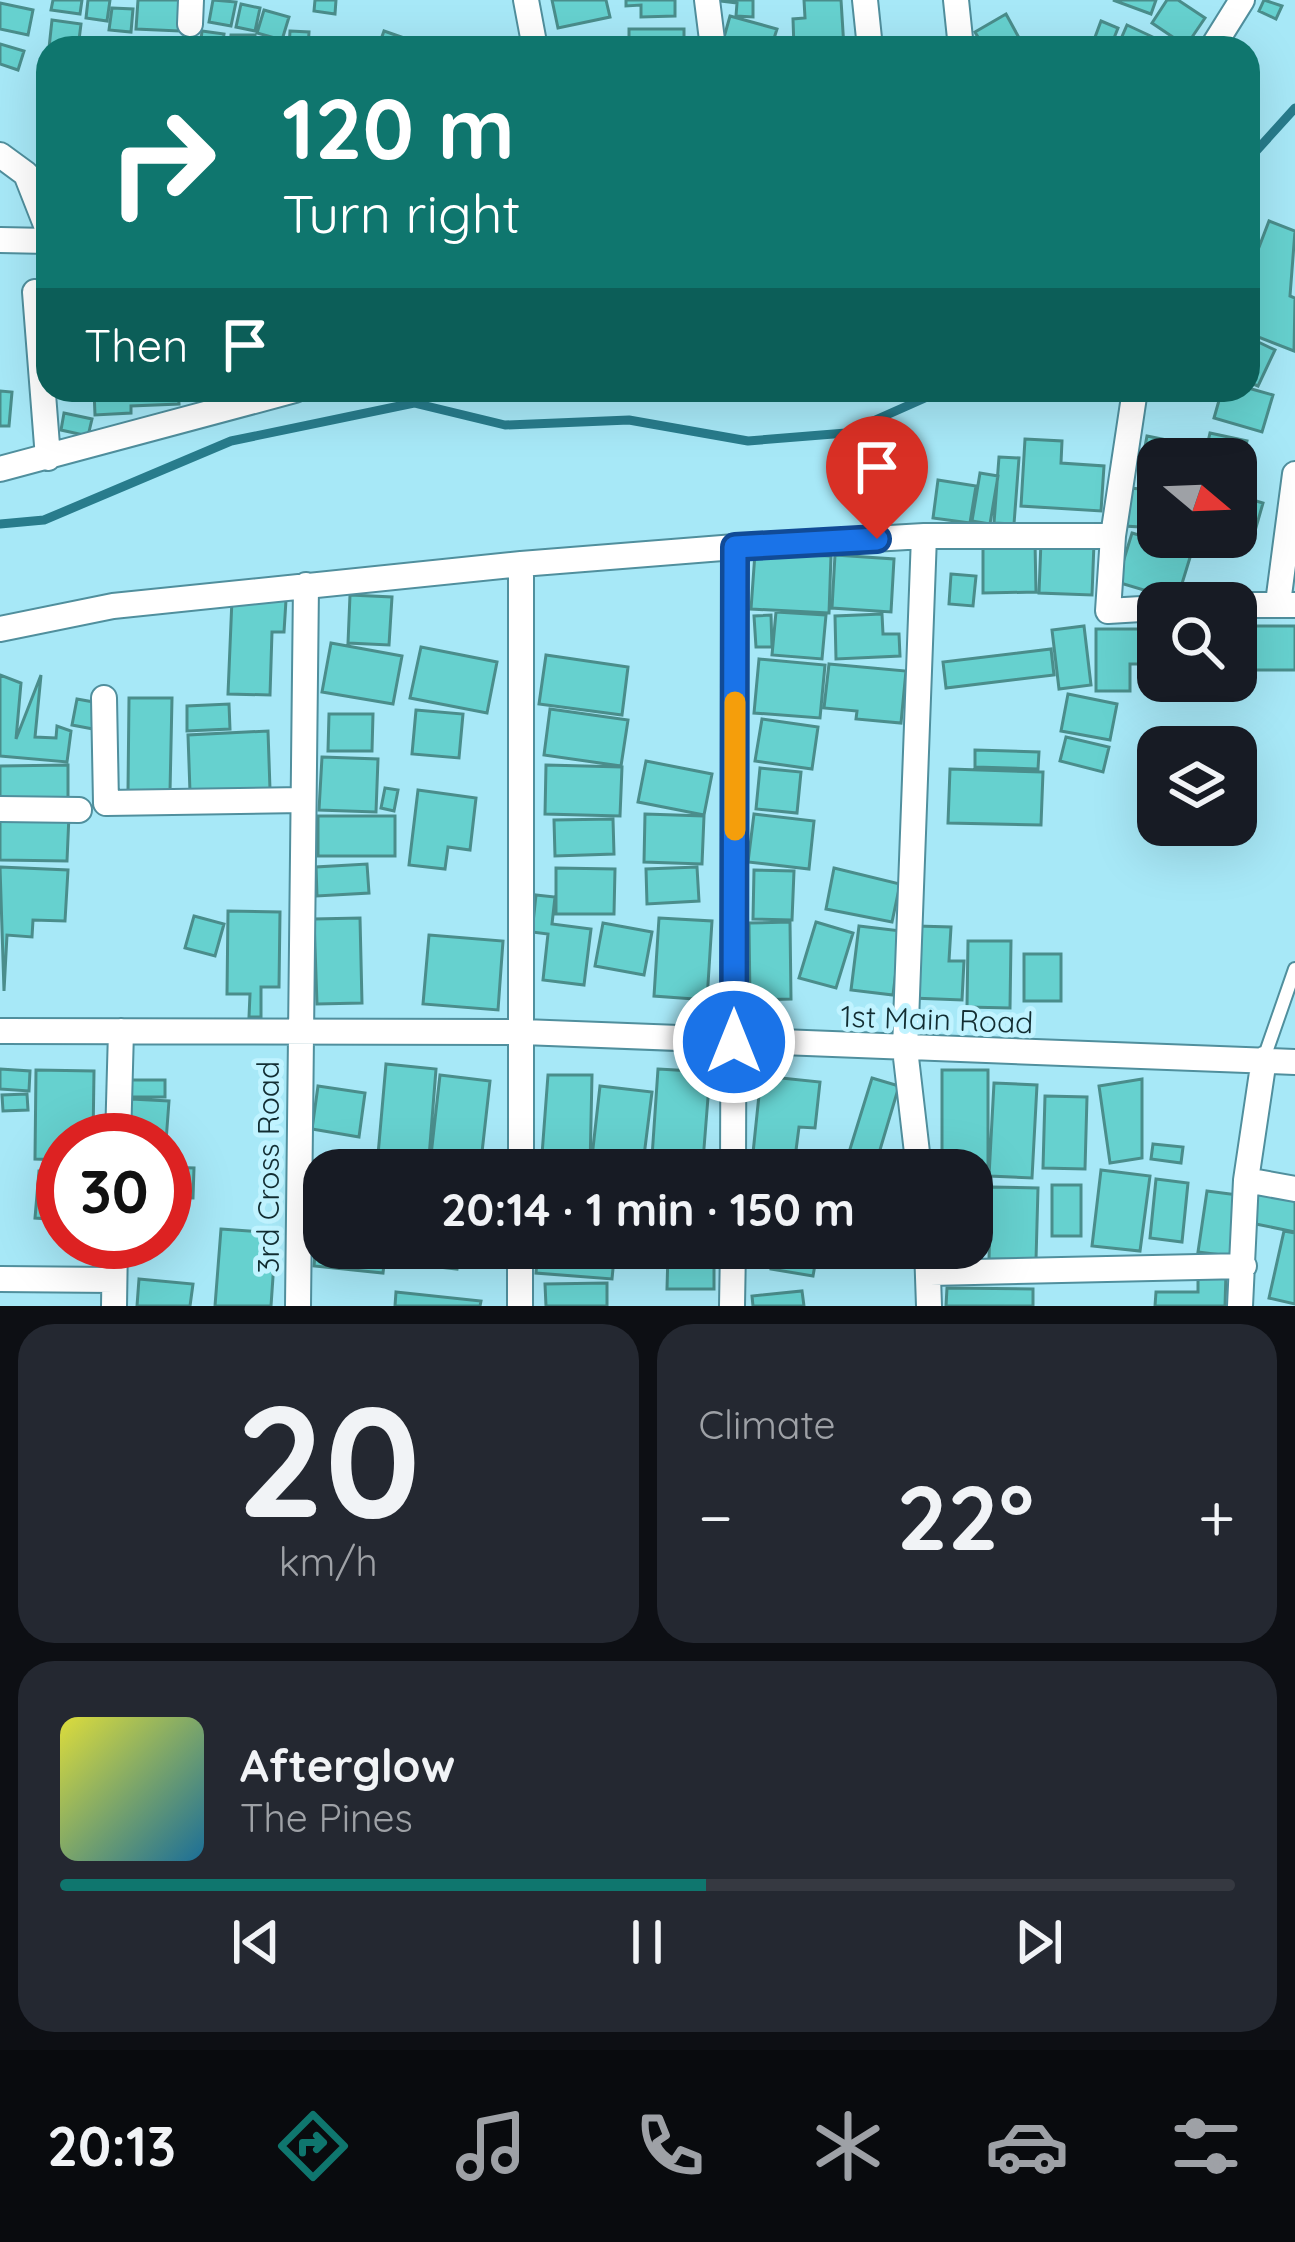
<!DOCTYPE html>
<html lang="en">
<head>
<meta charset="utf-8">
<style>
	:root { --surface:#171b24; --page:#242831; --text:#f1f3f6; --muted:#9ea1a6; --line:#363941; --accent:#0f766e }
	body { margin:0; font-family:Quicksand,sans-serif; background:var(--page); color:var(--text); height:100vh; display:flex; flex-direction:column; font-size:45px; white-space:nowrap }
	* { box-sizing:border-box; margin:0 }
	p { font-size:39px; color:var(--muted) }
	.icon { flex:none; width:66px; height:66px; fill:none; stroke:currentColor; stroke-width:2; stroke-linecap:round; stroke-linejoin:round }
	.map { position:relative; height:1306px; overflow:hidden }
	.panel { display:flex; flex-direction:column; gap:18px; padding:18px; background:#0d0f14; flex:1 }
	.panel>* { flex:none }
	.hud { position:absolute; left:36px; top:36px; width:1224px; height:366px; border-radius:36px; box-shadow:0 12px 48px #0002; background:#0f766e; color:#fff; overflow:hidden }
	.needle { width:78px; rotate:109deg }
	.buttons { position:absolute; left:1137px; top:438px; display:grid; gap:24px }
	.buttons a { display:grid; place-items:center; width:120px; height:120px; border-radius:24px; background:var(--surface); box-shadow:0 12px 48px #0002; font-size:60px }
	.speed { position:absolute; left:36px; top:1113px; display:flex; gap:24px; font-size:60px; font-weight:700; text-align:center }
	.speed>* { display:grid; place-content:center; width:156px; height:156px; border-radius:50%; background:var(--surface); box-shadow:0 12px 48px #0002; line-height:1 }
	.speed .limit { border:18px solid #d22; background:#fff; color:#111 }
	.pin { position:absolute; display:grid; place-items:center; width:102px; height:102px; color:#fff; margin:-123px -51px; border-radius:50% 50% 50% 0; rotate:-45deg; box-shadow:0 0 12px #0007 }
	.pin .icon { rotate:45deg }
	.me { position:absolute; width:132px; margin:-66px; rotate:0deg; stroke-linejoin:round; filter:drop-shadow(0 0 9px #0008) }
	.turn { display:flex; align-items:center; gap:42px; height:252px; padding:0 48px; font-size:54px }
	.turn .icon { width:156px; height:156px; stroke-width:2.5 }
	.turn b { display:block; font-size:84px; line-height:102px }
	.then { display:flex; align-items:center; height:114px; padding:0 48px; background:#0003; gap:24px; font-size:45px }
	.big { font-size:90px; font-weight:800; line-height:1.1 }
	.panel .tile { flex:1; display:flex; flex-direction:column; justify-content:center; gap:18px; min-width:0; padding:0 42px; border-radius:36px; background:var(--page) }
	.panel .dial { align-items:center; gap:0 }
	.dial b { font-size:156px; line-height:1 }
	.song { display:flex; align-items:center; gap:36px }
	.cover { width:144px; height:144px; border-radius:18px; background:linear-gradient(135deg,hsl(60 70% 55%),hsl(200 70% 35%)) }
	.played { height:12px; border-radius:6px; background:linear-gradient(90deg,var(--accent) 55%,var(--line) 55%) }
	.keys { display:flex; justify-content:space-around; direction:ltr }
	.heat { display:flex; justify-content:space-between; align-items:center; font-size:66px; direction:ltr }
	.panel .tiles { flex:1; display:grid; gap:18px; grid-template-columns:1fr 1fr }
	.tile:last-child { grid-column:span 2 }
	.trip { position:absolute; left:303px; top:1149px; width:690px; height:120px; border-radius:36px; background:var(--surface); box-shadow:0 12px 48px #0002; font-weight:800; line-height:120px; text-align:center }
	.dock { display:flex; height:192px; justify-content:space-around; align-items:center; background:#090b0e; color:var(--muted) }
	.dock .icon { width:84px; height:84px }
	.dock .on { color:var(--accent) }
	.dock b { font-size:54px; color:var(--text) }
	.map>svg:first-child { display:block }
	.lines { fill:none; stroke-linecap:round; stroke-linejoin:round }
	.stream { stroke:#287c8c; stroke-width:9 }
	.building { fill:#66d1cf; stroke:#4a8d8b; stroke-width:3 }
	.lane-casing { stroke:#508f9d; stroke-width:16 }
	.street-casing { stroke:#508f9d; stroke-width:28 }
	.lane { stroke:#fff; stroke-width:12 }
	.street { stroke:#fff; stroke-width:24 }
	.route-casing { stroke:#114b97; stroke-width:30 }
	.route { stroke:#1a73e8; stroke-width:21 }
	.slow { stroke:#f59e0b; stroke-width:21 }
	.labels { text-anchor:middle; stroke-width:10; stroke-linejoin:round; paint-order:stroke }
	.street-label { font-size:30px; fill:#122d32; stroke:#c0f3ff }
</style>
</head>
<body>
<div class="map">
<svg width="1295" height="1306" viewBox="0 0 1295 1306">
	<rect width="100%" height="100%" fill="#a7e8f7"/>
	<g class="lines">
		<path class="stream" d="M1248,160L1295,108
			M0,524L44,520L231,441L414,403L505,425L629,420L748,441L846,433L943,390"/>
	</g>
	<path class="building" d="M53,0H82L80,14L51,10Z
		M88,0H110L107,21L86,18Z
		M138,0H180L179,31L136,29Z
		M213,0L236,2L231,26L209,22Z
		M315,0H336L335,14L314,11Z
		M552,0H606L610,17L558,28Z
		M626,0H675V16L641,17V5L626,6Z
		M712,0H753V17L736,16L737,3Z
		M804,0H841L844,48H794L793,19L805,18Z
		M1113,0H1156L1151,14Z
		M1167,0H1178L1205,18L1186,46L1152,23Z
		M1264,0L1282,6L1276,19L1259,11Z
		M0,3L33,10L28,35L0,29Z
		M241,4L260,8L255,31L236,27Z
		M112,8L133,9L131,32L109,30Z
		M264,10L289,17L282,40L257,33Z
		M1006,14L1018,36L997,48L989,39L982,44L975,32Z
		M730,16L777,29L771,48H721Z
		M52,20L81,24L78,48H49Z
		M1101,21L1118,28L1110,48H1091Z
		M1127,25L1170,45L1168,48H1117Z
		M629,29H684V48H629Z
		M202,31L224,34L222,48H200Z
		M290,31L309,32L308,48H289Z
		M384,31L407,39L404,48L379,45Z
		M231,35H255V48H230Z
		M140,38L169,40L168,48H139Z
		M0,44L24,51L18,70L0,64Z
		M1269,221L1295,231L1290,296L1295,298L1294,351L1248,333V276Z
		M1248,337L1275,350L1258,386L1248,382Z
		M1248,388L1273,395L1262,432L1214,418L1222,390Z
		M94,390H178L179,404L131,406V413L95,415Z
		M0,391L12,392L9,426H0Z
		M64,413L92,419L88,436L61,430Z
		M1210,433L1247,441L1236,488V459H1204Z
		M1147,436L1196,446L1193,459H1158V476L1140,473Z
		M1025,439L1062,441L1061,463L1104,466L1101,511L1021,506Z
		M999,457L1019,458L1014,524L994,523Z
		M980,473L998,476L990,524L972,521Z
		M938,480L976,486L970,523L933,518Z
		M1127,488L1158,490V528L1124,526Z
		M1236,495L1263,503L1253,538L1236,534Z
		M1132,533L1192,551L1177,600L1117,582Z
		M1041,541L1094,543L1092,595L1039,593Z
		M1035,542L1036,592L983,593V543Z
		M755,553L831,556L829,613L751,609Z
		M835,555L894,559L891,612L832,608Z
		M951,574L976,576L973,606L949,604Z
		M350,595L392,597L389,645L348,643Z
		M232,599L286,600L284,632H272L270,695L228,694Z
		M776,612L826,615L822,659L772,655Z
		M882,614L883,634H899L900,656L836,659L835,616Z
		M771,615L772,647H756L754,616Z
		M1084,626L1091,685L1059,689L1052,630Z
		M1236,626H1295V670H1243V679H1236Z
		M1096,629H1148V664H1130V691H1096Z
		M331,643L402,656L393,704L322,692Z
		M421,647L497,662L487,713L410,698Z
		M1051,649L1054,675L946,688L943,662Z
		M546,655L628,667L622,715L539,704Z
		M759,659L825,665L820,718L754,713Z
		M829,664L906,671L901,723L856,719L857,711L824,708Z
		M0,675L21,683L16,739L41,675L35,737L56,738L57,726L71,731L67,762L0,756Z
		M1068,694L1117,704L1110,740L1061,731Z
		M129,698H172L170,792L128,791Z
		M77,699L99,703L93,729L72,725Z
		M229,704L230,729L187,731V706Z
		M550,709L628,720L621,766L544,755Z
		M416,710L463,714L459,758L412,754Z
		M329,714H373L372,751H328Z
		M762,719L818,727L812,769L755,761Z
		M268,731L270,789L190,792L188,735Z
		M1066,737L1109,747L1103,772L1060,761Z
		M975,750L1039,752L1038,769L975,767Z
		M322,757L378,759L376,812L319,810Z
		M646,761L712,774L704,815L638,802Z
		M68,765V804H0V766Z
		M546,765L622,767L620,816L545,814Z
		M760,768L801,772L797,813L756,809Z
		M950,769L1043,772L1041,825L948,823Z
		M385,788L398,790L394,811L381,808Z
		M418,790L476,798L470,850L448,847L445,869L409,865Z
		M0,812L69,815L67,861L0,860Z
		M645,814L704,816L702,864L644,862Z
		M754,814L814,821L809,869L748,862Z
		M318,816H395V856H318Z
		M613,819L614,854L555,856L554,820Z
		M367,864L369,893L317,896L316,867Z
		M0,867L68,870L65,921L33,920L32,937L7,935L4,991Z
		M697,867L699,901L647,904L646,869Z
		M556,868L615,869L614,914H556Z
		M834,868L900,884L892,922L826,909Z
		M754,870L794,871L792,920L753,919Z
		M536,895L555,897L552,924L591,929L584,985L543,980L548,934L532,932Z
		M228,911L280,912L279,987H261V1017H249L250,994H227Z
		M194,916L224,924L215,956L185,948Z
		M360,918L362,1003L317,1004L314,919Z
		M659,918L712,921L707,1000L654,996Z
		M790,922L791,999L750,1000L749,923Z
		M816,922L853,933L836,988L799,978Z
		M603,923L652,932L644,975L595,966Z
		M859,926L901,931L893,995L851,990Z
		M916,926L951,927L949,961H964L962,1000L912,998Z
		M429,935L503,941L498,1010L423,1004Z
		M968,941H1011L1010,1008L967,1007Z
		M1024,954H1061V1001H1024Z
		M386,1064L436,1069L428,1170L377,1166Z
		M0,1069L30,1071L29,1091L0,1089Z
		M658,1069L710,1072L703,1161L652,1157Z
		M36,1070L94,1071L93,1140H63V1160L35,1159Z
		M942,1070H988V1171L942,1170Z
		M440,1075L490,1081L480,1170L430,1164Z
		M548,1075H592L590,1168H541Z
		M761,1076L820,1082L815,1128L799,1127L795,1158L753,1153Z
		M872,1078L899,1086L874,1170L846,1162Z
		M1142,1079V1158L1110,1163L1099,1086Z
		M126,1080H165V1097H126Z
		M994,1083L1037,1085L1032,1178L989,1176Z
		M318,1086L365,1093L359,1137L312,1129Z
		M600,1086L652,1092L643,1164L592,1157Z
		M27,1094L28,1110L3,1111L2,1095Z
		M1045,1096L1087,1097L1085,1169L1043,1168Z
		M131,1099L169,1101L165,1155V1140H128Z
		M1153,1144L1183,1147L1181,1163L1151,1159Z
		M165,1167L194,1168L193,1198L165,1197Z
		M1101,1170L1150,1176L1140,1251L1092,1246Z
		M39,1171L63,1173V1220L35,1218Z
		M1156,1179L1188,1183L1182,1242L1150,1238Z
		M984,1183L985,1250L951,1251L972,1248V1184Z
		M1052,1185H1081V1236H1052Z
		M991,1187L1038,1188L1036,1260L989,1259Z
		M1207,1191L1238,1195L1230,1256L1198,1252Z
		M1258,1191L1295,1199V1232L1251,1223Z
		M318,1223L324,1224V1248H386L383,1273L314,1266Z
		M221,1229L276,1233L271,1306H215Z
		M1284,1231L1295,1233V1304L1269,1298Z
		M405,1248H460L457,1269L403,1263Z
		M538,1248H615L612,1279L536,1273Z
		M689,1248H714V1289H667L668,1253H689Z
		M774,1248H818L813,1276L771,1269Z
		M1198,1272H1226L1225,1306H1155L1156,1292H1198Z
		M139,1279L193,1284L190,1306H137Z
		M607,1283V1306H546L545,1284Z
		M947,1288L1033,1289V1306H946Z
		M802,1291L804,1306H753L752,1296Z
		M396,1292L481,1301L480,1306H395Z"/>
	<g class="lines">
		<g class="lane-casing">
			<path id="lane" d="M1264,1058L1295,969"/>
		</g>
		<g class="street-casing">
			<path id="street" d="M526,0L535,48
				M707,0L713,48
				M865,0L870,48
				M956,0L961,48
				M190,24L191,0
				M1212,48L1242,0
				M0,155L26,174L48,230
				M0,240L48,241
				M35,292L48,458
				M0,469L295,390
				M1113,536L1135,390
				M1278,603L1295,474
				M1236,605H1295
				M0,629L113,606L521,564
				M104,698L106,803L303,800
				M0,809L79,810
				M0,1031L523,1032L1295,1062
				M118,1140L121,1031
				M521,1170V564L735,547
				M733,1170L735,547L924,536H1113L1108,611L1158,608
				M919,1170L905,1049L924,536
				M1246,1180L1295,1189
				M927,1248L929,1306
				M930,1273L1244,1266
				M0,1279L114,1280
				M114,1306L115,1242
				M298,1306L306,585
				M520,1306V1248
				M732,1306L733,1248
				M1240,1306L1246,1180L1264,1059"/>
		</g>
		<use href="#lane" class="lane"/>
		<use href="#street" class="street"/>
	</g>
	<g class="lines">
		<g class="route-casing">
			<path id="route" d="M734,1042L735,547L877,539"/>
		</g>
		<use href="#route" class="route"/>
		<path class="slow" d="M735,830V702"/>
	</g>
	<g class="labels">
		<g class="street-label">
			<text transform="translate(937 1020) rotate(2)" y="10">1st Main Road</text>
			<text transform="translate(269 1167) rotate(-90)" y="10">3rd Cross Road</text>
		</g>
	</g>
</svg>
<div class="buttons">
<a><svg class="needle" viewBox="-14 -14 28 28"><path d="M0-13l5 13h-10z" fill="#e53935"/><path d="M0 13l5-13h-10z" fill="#9ea1a6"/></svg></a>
<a><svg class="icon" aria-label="search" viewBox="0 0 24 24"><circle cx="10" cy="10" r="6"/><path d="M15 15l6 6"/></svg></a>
<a><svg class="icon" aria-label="layers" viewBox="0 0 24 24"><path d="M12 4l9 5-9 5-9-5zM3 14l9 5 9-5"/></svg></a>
</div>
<div class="speed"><div class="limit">30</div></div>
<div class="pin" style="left:877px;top:539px;background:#d93025"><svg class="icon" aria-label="arrive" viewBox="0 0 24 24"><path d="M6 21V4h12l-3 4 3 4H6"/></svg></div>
<svg class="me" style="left:734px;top:1042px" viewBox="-20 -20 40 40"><circle r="17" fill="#1a73e8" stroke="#fff" stroke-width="3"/><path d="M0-11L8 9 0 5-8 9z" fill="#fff"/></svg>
<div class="trip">20:14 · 1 min · 150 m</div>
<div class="hud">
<div class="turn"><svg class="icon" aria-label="right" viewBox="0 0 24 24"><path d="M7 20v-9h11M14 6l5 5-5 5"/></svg><div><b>120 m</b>Turn right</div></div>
<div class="then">Then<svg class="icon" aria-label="arrive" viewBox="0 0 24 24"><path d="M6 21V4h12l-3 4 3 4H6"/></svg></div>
</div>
</div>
<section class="panel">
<div class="tiles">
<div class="tile dial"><b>20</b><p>km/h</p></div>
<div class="tile"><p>Climate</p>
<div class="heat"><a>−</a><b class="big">22°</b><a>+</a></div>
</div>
<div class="tile">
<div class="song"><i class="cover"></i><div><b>Afterglow</b><p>The Pines</p></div></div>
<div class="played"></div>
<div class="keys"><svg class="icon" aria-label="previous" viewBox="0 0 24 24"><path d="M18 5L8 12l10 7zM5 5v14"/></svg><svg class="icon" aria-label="pause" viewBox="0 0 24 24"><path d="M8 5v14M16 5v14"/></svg><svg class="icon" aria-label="next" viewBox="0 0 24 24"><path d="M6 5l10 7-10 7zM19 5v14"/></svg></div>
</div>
</div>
</section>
<nav class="dock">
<b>20:13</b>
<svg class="icon on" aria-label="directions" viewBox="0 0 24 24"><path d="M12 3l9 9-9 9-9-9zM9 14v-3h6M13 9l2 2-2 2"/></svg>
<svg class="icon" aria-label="music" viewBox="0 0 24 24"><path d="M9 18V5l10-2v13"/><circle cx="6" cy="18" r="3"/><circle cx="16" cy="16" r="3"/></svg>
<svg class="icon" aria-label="phone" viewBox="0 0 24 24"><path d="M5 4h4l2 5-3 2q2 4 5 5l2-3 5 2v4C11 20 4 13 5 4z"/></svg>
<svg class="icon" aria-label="climate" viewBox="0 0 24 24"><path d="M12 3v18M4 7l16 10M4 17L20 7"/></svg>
<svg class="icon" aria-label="car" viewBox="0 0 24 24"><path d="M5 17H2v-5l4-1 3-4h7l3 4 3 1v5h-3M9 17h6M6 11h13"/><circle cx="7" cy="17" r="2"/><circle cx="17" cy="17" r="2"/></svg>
<svg class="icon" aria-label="filters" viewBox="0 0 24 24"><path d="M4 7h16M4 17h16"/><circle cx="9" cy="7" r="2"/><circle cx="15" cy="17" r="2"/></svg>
</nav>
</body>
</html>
